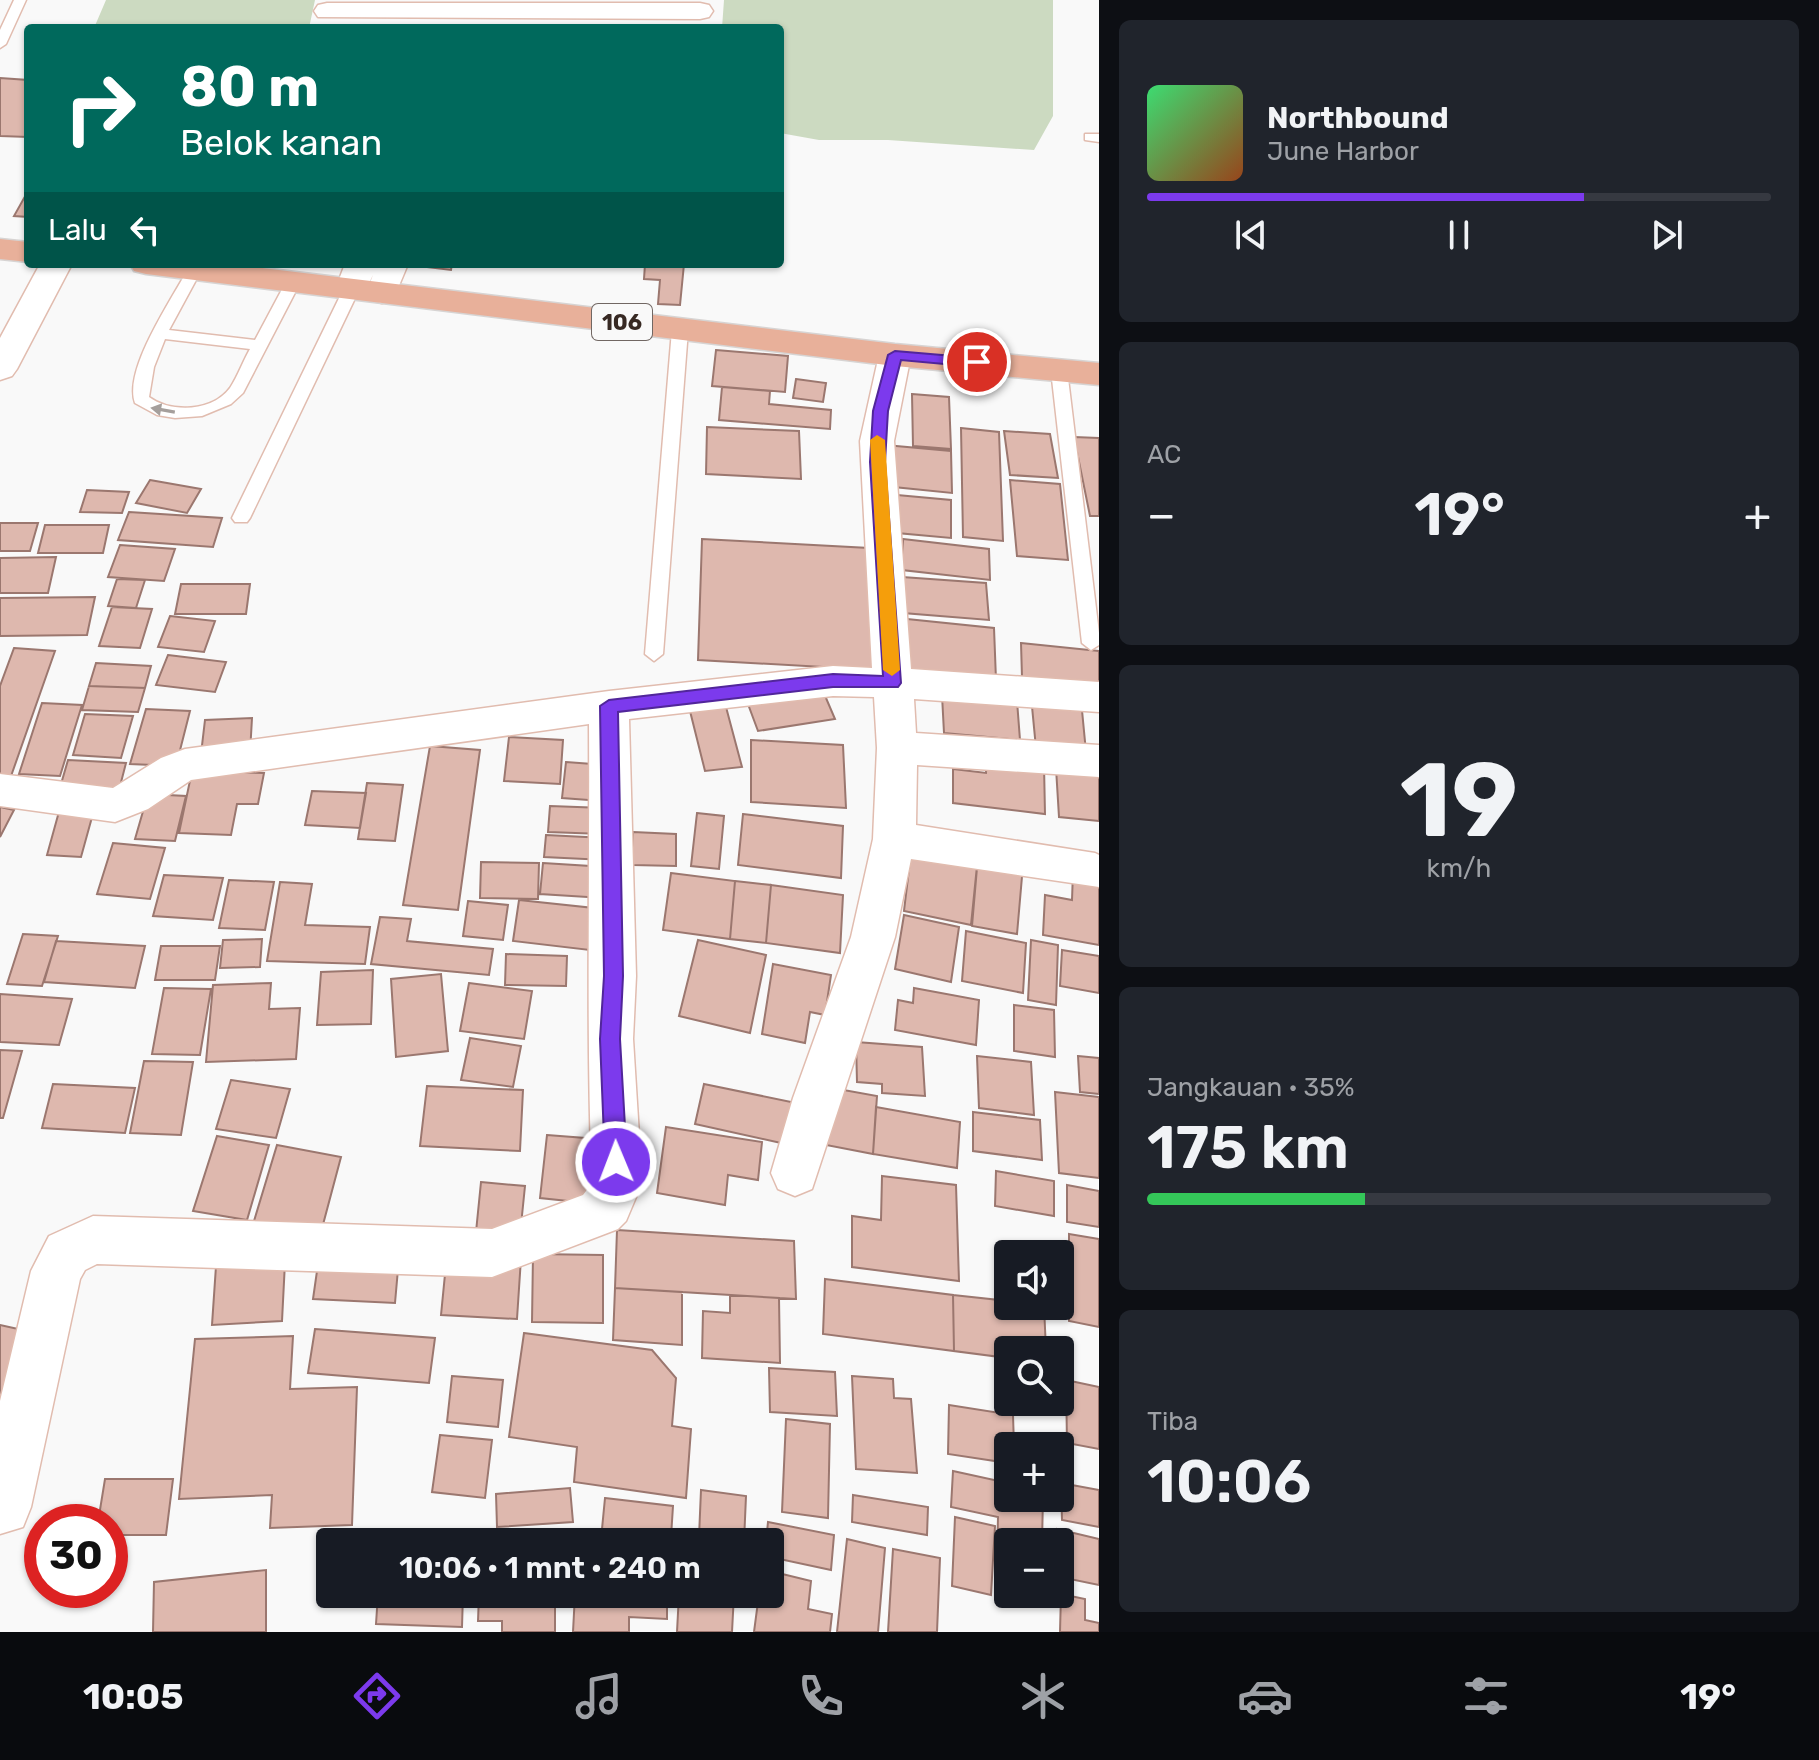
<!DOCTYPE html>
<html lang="id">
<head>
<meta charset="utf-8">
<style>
	:root { --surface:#171b24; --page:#20242c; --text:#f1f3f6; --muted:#9ea1a6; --line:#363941; --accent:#7c3aed }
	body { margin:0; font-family:Rubik,sans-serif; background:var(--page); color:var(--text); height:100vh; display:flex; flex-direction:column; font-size:30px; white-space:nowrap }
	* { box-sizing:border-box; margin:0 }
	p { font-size:26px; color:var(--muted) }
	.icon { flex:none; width:44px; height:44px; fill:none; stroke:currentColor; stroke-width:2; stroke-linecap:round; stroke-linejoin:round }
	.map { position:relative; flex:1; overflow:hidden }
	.panel { display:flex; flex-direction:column; gap:20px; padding:20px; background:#0d0f14; width:720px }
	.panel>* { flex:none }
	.guide { position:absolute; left:24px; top:24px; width:760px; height:244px; border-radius:8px; box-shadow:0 2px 6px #0004; background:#00695c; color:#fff; overflow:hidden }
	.controls { position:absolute; left:994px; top:1240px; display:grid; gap:16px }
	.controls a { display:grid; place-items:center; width:80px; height:80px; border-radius:8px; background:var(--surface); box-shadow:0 2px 6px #0004; font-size:40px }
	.speed { position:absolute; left:24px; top:1504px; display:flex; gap:16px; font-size:40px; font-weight:700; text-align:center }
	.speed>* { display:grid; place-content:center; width:104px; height:104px; border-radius:50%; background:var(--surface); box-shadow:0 2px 6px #0004; line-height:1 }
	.speed .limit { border:12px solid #d22; background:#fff; color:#111 }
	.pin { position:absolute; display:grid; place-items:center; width:68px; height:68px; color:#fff; margin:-34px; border:4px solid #fff; border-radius:50%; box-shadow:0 2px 8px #0007 }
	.me { position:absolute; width:88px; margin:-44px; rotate:359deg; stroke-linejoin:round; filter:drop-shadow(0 0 6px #0008) }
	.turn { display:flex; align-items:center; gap:28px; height:168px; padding:0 24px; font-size:36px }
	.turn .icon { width:104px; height:104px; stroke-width:2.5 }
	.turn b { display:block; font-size:56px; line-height:68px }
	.then { display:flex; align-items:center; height:76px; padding:0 24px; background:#0003; gap:16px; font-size:30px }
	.big { font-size:60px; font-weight:600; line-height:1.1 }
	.panel .widget { flex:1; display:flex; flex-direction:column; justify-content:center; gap:12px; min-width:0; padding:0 28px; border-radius:12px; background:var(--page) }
	.panel .dial { align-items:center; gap:0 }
	.dial b { font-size:104px; line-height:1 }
	.song { display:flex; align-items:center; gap:24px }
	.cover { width:96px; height:96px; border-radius:12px; background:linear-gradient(135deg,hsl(140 70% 55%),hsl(20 70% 35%)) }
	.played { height:8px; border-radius:4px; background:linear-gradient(90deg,var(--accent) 70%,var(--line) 70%) }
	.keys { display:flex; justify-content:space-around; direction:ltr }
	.heat { display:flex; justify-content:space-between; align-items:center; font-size:44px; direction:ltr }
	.charge { height:12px; border-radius:6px; background:linear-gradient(90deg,#34c759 35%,var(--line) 0) }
	.trip { position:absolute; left:316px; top:1528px; width:468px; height:80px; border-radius:8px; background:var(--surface); box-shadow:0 2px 6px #0004; font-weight:600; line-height:80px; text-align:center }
	.tab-bar { display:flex; height:128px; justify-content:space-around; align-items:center; background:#090b0e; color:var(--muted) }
	.tab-bar .icon { width:56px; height:56px }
	.tab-bar .current { color:var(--accent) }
	.tab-bar b { font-size:36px; color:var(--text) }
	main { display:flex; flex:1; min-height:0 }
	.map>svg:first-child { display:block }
	.green { fill:#ccdac1 }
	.building { fill:#deb8ae; stroke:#9b776f; stroke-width:2 }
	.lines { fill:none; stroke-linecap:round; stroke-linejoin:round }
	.service-casing { stroke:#e1bcaf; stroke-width:3 }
	.minor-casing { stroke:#e1bcaf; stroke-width:3 }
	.primary-casing { stroke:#d7d4d3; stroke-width:3 }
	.service { fill:#fff; fill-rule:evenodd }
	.minor { fill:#fff; fill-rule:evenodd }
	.primary { fill:#e8b09a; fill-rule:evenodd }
	.oneway { fill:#a59f9c }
	.route { fill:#7c3aed; stroke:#51269a; stroke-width:2 }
	.slow { fill:#f59e0b }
	.labels { text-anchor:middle; stroke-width:7; stroke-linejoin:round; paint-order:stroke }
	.shield { fill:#f9f9f9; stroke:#716763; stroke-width:2 }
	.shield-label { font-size:22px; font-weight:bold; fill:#372923 }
</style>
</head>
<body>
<main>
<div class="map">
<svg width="1099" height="1632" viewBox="0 0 1099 1632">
	<rect width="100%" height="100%" fill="#f9f9f9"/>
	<path class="green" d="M106,0H315L309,28H94Z
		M724,0H1053V116L1034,150L888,140H819L780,133V28H722Z"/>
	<path class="building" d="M0,78L28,80V137L0,136Z
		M28,191V217L14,216Z
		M402,264H452L451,270Z
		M645,264H684L680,305L658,304L660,280L644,279Z
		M716,350L788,356L785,392L712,386Z
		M796,379L826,383L823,402L793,398Z
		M722,387L770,391L769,404L831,410L830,429L719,420Z
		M912,394L949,397L951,449L913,446Z
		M707,427L799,431L801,479L706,474Z
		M961,428L999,432L1003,541L963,537Z
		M1004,431L1050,434L1058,478L1010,475Z
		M1074,437L1099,438V516H1090Z
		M885,445L951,451L952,493L884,486Z
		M150,480L201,489L187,513L136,503Z
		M1010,480L1060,484L1068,560L1017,556Z
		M87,490L129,492L122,513L80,512Z
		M897,495L951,500V538L897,533Z
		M129,512L222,518L213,547L118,540Z
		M0,523H38L30,551H0Z
		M45,525H109L103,553H38Z
		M702,539L869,548L876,670L698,660Z
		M903,539L989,549L990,580L902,570Z
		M120,545L175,549L164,581L108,577Z
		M56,557L48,593H0V558Z
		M902,577L986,583L989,620L903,613Z
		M117,579L145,580L136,608L108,606Z
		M181,584H250L246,614H175Z
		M95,597L87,635L0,636V598Z
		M112,607L152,609L140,648L99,646Z
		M170,616L215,621L204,652L158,647Z
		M907,619L994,628L996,680L907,671Z
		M1021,643L1099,651V686L1022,677Z
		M14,648L55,651L10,779L0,778V686Z
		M168,655L226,662L215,692L156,685Z
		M96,663L151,666L145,688L89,686Z
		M820,684L835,719L758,731L745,696Z
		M89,686L145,688L138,712L82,710Z
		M942,695L1017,701L1020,740L944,733Z
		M1031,696L1081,700L1086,752L1036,748Z
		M42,703L82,705L60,776L19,774Z
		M726,707L742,767L705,771L690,711Z
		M146,709L190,711L176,766L130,764Z
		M85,714L133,716L121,758L73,755Z
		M252,718L250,753L201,754L205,720Z
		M509,737L563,740L560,784L504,781Z
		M751,740L843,745L846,808L751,802Z
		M430,746L480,750L458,910L403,905Z
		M987,758L1044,765L1045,814L953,803V769L986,773Z
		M68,760L126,763L118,794L59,791Z
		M566,762L606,765L602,801L562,798Z
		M1056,768L1099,773V821L1059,817Z
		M192,771L264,773L258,804H237L231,835L179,833Z
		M367,783L403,785L395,841L358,839Z
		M312,791L366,793L360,828L305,825Z
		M148,794L186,796L175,841L135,839Z
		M550,806L604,808L603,834L548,832Z
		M0,807L14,810L0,837Z
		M60,808L94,810L81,857L47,855Z
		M697,813L724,816L719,869L691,866Z
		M743,814L843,826L841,878L738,865Z
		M633,832L676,834V866L633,865Z
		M546,835L605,838V860L544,857Z
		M113,843L165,848L150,899L97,894Z
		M912,844L978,856L971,925L904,911Z
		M978,856L1023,865L1017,934L972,926Z
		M481,862L539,863L538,899L480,898Z
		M543,863L606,867L603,898L540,894Z
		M1073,872L1099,877V945L1043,935L1045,895L1072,900Z
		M671,873L735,881L730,939L663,930Z
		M164,875L223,878L213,920L153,916Z
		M229,880L274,882L265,930L219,928Z
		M735,881L771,885L766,943L730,939Z
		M280,882L312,884L305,925L370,927L365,964L267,961Z
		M771,885L843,895L840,953L766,943Z
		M519,900L603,909L598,951L513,941Z
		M468,901L508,905L503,940L463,936Z
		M904,915L959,927L951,982L895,969Z
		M380,917L411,919L407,941L493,949L489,975L371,964Z
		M966,931L1026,943L1023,993L962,981Z
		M23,934L58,936L42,986L7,984Z
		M262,939L260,967L220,968L223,940Z
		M698,940L766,955L750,1033L679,1016Z
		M1031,940L1058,945L1056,1005L1028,1000Z
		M56,941L145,946L135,988L44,982Z
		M161,946H220L215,980H155Z
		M1062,950L1099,956V993L1060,986Z
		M506,954L567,956L566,986L505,985Z
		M773,964L831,975L825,1015L810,1012L805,1043L762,1034Z
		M373,970L371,1024L317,1025L321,972Z
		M441,974L448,1051L396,1057L391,979Z
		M271,983L269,1009L300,1008L296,1059L206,1062L213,985Z
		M469,983L532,991L524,1039L460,1031Z
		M164,988L211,989L200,1055L152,1054Z
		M914,988L979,1000L976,1045L895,1030L898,1000L913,1003Z
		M0,994L72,999L59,1045L0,1042Z
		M1014,1005L1054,1010L1055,1057L1014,1051Z
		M470,1038L521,1046L513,1087L461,1080Z
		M856,1042L922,1047L925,1096L882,1093V1084L857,1082Z
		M0,1050L22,1051L3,1118H0Z
		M977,1056L1031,1062L1034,1115L979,1108Z
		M1078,1056L1099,1058V1094L1080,1092Z
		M144,1061L193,1062L181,1135L130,1133Z
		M231,1080L290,1089L276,1138L216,1129Z
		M53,1084L135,1088L125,1133L42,1128Z
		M704,1084L796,1103L790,1145L695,1124Z
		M427,1086L523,1090L520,1151L420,1146Z
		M827,1087L877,1096L873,1154L821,1144Z
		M1055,1092L1099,1097V1178L1059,1173Z
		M876,1107L960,1122L957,1168L873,1154Z
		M973,1112L1040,1120L1042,1160L973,1151Z
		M666,1127L762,1142L758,1180L728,1175L725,1205L657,1193Z
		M547,1135L611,1140L606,1205L540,1198Z
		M217,1136L269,1145L247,1220L193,1211Z
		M277,1145L341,1157L321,1232L254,1221Z
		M996,1171L1054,1181V1216L995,1206Z
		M882,1176L956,1185L959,1281L852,1267V1216L881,1220Z
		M481,1182L525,1186L520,1235L476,1232Z
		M1067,1185L1099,1191V1227L1067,1222Z
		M617,1230L794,1241L796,1299L615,1288Z
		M1069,1234L1099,1239V1327L1069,1321Z
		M447,1254L521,1258L517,1319L441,1315Z
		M533,1254L603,1255V1323L532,1322Z
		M285,1262L282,1321L212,1325L216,1266Z
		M318,1264L398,1269L395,1303L313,1299Z
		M825,1279L953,1295L954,1351L823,1334Z
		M615,1288L682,1292V1345L613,1340Z
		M730,1295L779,1298L780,1363L702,1358L703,1311L730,1313Z
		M953,1295L1008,1301V1306H1044L1046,1350H1008V1358L954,1351Z
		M0,1325L36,1333L0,1422Z
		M315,1329L435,1338L429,1383L308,1373Z
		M524,1333L652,1350L676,1378L672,1426L691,1429L686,1498L574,1482L577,1447L509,1437Z
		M293,1336L290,1389L357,1387L352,1525L270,1528L272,1495L179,1499L195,1339Z
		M769,1368L835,1372L837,1416L770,1412Z
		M452,1376L503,1380L498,1427L447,1422Z
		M852,1376L893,1379L894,1398L911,1399L917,1473L856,1469Z
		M1066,1380L1099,1387V1449L1067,1443Z
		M949,1405L1013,1415L1014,1446H1008V1463L948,1454Z
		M786,1419L830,1424L828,1518L782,1512Z
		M440,1435L492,1440L485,1498L432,1492Z
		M953,1471L1008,1483V1498H1043L1042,1542H1008V1561L997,1559L998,1517L951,1507Z
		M105,1479H173L166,1535H110V1522H98Z
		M1061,1483L1099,1490V1527L1062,1520Z
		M570,1488L573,1522L497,1527L496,1494Z
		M701,1490L746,1496L744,1542L699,1537Z
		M853,1495L928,1507L927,1535L852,1522Z
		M605,1498L673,1506L671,1537L602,1529Z
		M955,1517L995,1526L991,1595L952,1586Z
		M768,1522L834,1535L831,1570L770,1557V1542H766Z
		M1057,1529L1099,1539V1585L1060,1577Z
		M383,1534L466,1536V1542H382Z
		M847,1539L885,1548L878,1632H837Z
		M893,1549L940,1558L937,1632H888Z
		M266,1570V1632H153L154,1582Z
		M770,1571L811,1581L808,1609L832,1614L830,1632H754L759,1594H770Z
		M378,1594H463L462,1627L376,1624Z
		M479,1594H555V1632H502V1621H478Z
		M575,1594H667V1619L629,1617V1632H573Z
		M679,1594H734L732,1632H677Z
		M1061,1594L1085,1599V1620L1099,1623V1632H1060Z"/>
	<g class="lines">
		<g class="service-casing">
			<path id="service" d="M14,0H26L6,44L0,48V30Z
				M1085,134H1099V142L1085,140Z
				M195,265L202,269L169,330L255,340L287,280L292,278L300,283L243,393L231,404L202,416L175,418L157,415L135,403C123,370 172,299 188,269ZM165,339L250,349C243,361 238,376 230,388C212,412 171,413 149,397L154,367Z
				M351,285L359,290L250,518L247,522H235L232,518L343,290Z
				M680,325L688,330L663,654L654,661L645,654L672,330Z
				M1059,365L1067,370L1099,633V645L1091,650L1082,643L1051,370Z"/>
		</g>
		<g class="minor-casing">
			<path id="minor" d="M327,3H700L709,5L713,11L709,17L700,19L318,17L314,11L318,5Z
				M40,264H72L17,369L12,376L0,380V338Z
				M345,264H408L393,300L382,303L371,300L366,293L373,275L362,297L351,300L340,297L335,290Z
				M895,345L907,348L911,355L894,441L911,669L1099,682V712L914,699L916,733L1099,745V777L917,765L916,825L1095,853L1099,855V887L911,859L895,937L812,1189L795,1196L778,1189L771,1173L793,1098L851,937L873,839L877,748L874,697L833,696L629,719L636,976L633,1039L642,1183L626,1221L618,1229L492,1277L97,1264L85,1270L80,1279L31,1507L23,1527L0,1534V1401L31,1271L49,1236L93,1216L492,1229L583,1195L592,1183C586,1030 590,877 589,724L191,780L148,809L115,822L0,806V774L113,788L161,758L185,749L609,691L833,666L872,668L860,441L879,355L883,348Z"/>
		</g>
		<g class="primary-casing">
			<path id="primary" d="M0,239L28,242V262L0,259Z
				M130,264H228L895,344L1099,363V385L895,366L146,274L134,271Z"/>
		</g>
		<use href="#service" class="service"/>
		<use href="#minor" class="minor"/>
		<use href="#primary" class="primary"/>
	</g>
	<defs><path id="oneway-solid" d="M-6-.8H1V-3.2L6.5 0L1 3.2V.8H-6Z" transform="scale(2)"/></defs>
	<use class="oneway" href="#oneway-solid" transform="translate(163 410) rotate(-170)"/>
	<path class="route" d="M895,351L977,358L984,362L977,367L901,360L888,411L885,462L901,683L898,687H833L618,712L623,976L620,1039L627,1162L623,1169L616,1171L609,1169L605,1162L600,1039L604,976L600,706L609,700L833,674L883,676L870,462L873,411L888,355Z"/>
	<path class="slow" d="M877,435L885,440L900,670L892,676L883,670L870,440Z"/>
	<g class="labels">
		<rect class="shield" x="592" y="304" width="60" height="36" rx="6"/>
		<g class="shield-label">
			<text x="622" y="330">106</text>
		</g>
	</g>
</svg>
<div class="controls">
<a><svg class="icon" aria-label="sound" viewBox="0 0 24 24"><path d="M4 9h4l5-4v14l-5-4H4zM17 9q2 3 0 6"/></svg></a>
<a><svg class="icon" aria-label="search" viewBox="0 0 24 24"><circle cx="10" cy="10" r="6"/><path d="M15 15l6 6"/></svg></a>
<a>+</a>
<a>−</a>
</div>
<div class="speed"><div class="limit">30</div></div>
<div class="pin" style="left:977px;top:362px;background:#d93025"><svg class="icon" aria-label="arrive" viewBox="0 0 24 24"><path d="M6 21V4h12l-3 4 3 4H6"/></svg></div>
<svg class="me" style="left:616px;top:1162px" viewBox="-20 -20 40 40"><circle r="17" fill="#7c3aed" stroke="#fff" stroke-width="3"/><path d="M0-11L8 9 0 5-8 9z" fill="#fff"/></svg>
<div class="trip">10:06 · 1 mnt · 240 m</div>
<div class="guide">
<div class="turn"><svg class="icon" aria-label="right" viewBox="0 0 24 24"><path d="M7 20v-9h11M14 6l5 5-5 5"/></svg><div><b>80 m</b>Belok kanan</div></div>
<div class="then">Lalu<svg class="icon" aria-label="left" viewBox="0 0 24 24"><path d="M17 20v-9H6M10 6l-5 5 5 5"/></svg></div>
</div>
</div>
<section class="panel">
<div class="widget">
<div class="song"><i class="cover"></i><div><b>Northbound</b><p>June Harbor</p></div></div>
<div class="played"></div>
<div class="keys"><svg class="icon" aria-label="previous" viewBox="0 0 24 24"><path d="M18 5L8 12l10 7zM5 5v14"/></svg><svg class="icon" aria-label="pause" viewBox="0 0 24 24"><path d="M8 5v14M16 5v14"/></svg><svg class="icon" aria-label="next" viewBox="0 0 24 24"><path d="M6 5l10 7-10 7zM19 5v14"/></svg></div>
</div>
<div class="widget"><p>AC</p>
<div class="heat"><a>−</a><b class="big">19°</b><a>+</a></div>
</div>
<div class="widget dial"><b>19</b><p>km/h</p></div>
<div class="widget"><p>Jangkauan · 35%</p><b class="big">175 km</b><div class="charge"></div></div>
<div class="widget"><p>Tiba</p><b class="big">10:06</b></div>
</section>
</main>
<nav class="tab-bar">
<b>10:05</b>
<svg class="icon current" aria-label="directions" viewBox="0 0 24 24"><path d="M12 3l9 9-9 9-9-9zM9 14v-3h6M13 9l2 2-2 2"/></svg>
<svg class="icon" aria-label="music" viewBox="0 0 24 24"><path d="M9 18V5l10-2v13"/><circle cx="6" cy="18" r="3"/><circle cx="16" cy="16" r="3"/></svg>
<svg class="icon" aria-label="phone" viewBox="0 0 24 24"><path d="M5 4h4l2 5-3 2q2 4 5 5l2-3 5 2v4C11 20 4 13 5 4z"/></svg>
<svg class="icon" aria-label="climate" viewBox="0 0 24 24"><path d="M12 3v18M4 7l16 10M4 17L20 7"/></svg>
<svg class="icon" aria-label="car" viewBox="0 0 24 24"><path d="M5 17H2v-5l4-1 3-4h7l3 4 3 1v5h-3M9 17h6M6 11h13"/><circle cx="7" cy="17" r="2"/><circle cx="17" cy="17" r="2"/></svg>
<svg class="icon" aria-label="filters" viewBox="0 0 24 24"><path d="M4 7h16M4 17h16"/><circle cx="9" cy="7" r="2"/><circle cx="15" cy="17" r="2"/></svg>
<b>19°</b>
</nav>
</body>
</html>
